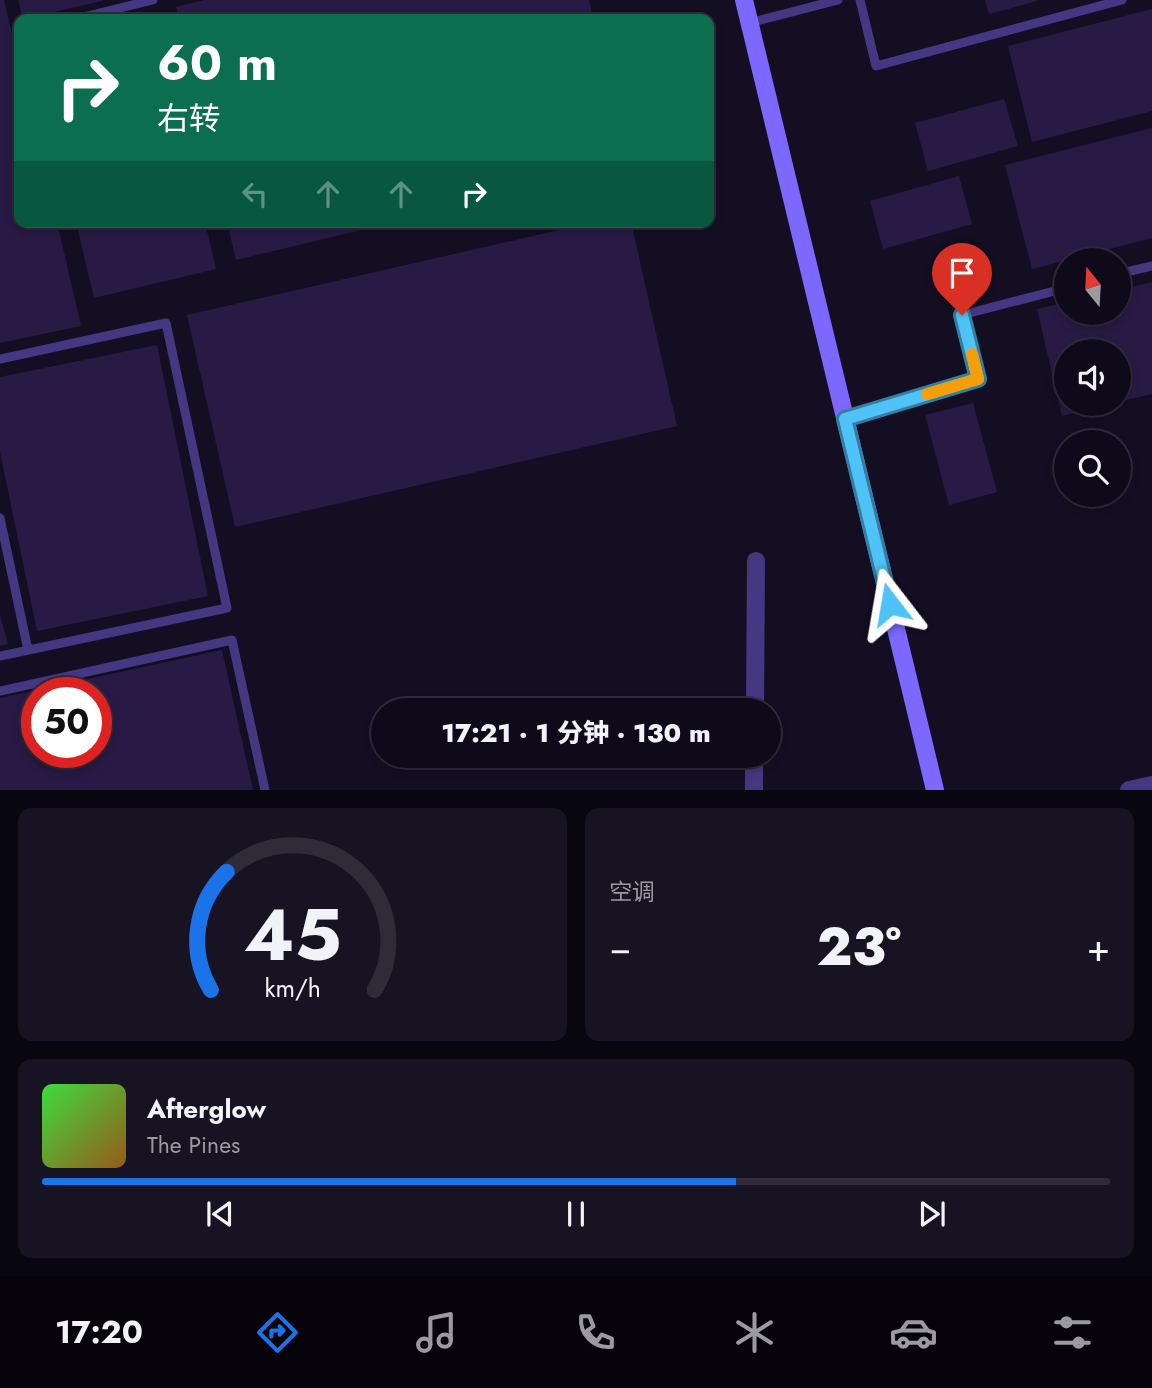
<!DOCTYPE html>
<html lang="zh">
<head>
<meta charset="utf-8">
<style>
	:root { --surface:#0f0a1a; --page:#181323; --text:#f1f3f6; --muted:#9b9aa2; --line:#2f2b39; --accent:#1a73e8 }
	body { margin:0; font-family:Jost,"Noto Sans SC",sans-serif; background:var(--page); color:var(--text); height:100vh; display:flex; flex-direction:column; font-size:26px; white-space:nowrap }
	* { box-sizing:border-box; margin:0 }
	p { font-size:23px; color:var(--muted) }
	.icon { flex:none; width:38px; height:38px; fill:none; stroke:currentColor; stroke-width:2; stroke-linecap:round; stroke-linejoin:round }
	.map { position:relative; height:790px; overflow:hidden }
	.side { display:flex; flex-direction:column; gap:18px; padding:18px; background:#08060e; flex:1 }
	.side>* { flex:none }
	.hud { position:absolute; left:14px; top:14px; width:700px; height:214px; border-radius:14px; box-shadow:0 4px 10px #0003,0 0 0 2px var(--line); background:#0b6e4f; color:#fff; overflow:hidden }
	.needle { width:46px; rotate:342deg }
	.controls { position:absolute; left:1054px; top:248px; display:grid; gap:14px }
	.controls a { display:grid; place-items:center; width:77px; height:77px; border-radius:50%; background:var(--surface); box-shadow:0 4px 10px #0003,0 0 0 2px var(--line); font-size:35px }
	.speed { position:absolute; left:21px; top:677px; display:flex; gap:14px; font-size:35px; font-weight:700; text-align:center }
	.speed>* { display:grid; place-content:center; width:91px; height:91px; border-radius:50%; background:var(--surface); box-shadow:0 4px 10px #0003,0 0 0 2px var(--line); line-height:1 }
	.speed .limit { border:10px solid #d22; background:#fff; color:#111 }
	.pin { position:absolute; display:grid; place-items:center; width:60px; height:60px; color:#fff; margin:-72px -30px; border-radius:50% 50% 50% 0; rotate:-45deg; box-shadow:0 0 7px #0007 }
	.pin .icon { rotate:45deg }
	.me { position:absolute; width:77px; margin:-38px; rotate:346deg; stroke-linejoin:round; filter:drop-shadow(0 0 5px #0008) }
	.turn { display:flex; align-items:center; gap:24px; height:147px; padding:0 28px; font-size:32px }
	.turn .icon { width:91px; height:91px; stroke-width:2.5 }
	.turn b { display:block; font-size:49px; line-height:60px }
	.lanes { display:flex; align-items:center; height:66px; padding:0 28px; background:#0003; justify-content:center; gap:35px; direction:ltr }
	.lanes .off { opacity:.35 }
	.big { font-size:52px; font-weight:800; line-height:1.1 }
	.side .widget { flex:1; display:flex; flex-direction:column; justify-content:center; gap:10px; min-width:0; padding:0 24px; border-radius:14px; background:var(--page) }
	.side .dial { align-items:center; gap:0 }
	.dial svg { height:182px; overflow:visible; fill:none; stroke:var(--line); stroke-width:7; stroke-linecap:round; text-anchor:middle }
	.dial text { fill:var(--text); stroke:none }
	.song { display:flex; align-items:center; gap:21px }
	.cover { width:84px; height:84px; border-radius:10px; background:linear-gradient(135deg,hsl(120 70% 55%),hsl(30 70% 35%)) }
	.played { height:7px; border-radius:4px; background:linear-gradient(90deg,var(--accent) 65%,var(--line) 65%) }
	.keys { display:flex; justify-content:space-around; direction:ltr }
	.heat { display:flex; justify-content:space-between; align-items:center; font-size:38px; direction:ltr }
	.side .tiles { flex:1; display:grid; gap:18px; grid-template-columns:1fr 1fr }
	.widget:last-child { grid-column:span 2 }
	.trip { position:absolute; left:371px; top:698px; width:410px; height:70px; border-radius:35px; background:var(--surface); box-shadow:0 4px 10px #0003,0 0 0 2px var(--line); font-weight:800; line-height:70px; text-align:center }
	.tab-bar { display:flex; height:112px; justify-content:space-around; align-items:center; background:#06040a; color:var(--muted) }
	.tab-bar .icon { width:49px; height:49px }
	.tab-bar .active { color:var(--accent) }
	.tab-bar b { font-size:32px; color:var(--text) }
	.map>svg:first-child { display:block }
	.building { fill:#281a44; fill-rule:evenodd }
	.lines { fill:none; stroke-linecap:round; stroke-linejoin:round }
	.service { stroke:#453882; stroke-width:9 }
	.minor { stroke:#453882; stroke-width:18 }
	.secondary { stroke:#7e67ff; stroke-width:18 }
	.route-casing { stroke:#337fa1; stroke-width:18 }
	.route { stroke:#4fc3f7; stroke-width:12 }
	.slow { stroke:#f59e0b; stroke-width:12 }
</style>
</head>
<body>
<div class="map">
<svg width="1152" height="790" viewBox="0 0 1152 790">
	<rect width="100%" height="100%" fill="#140e23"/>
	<path class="building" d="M0,0H4L19,63V222H57L81,326L0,343Z
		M18,0H101L102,1L23,19Z
		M204,0H589L593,19H179L176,7Z
		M985,0H1037V1L989,14Z
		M1152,9V111L1032,142L1008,46Z
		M1004,99L1018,146L928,171L915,123Z
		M1152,128V238L1032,269L1005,165Z
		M959,176L972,224L883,249L870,201Z
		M76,222H205L216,269L94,298Z
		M227,222H390V223L236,260Z
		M594,222H631L677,426L235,527L187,315Z
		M1152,282V394L1118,402V352H1066V404L1106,405L1062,416L1037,309L1066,302V313H1118V290Z
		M157,345L208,596L37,631L0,452V377Z
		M973,403L997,492L949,505L925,415Z
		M0,615L8,644L0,646Z
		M222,650L253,790H0V698ZM37,693H96V752H37Z"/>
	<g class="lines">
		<path class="service" d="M860,0L876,66L1122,0
			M75,19L153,0
			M749,23L838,0
			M1118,274L1152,266
			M0,359L166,323L227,608L0,656
			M845,419L978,379L962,315L1066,288
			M0,518L28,650
			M0,691L232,640L265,790"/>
		<path class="minor" d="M755,710L756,561
			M754,790V756
			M1129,790L1152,785"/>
		<path class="secondary" d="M744,0L935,790"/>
	</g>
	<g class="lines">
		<g class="route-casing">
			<path id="route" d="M890,604L845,419L978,379L962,315"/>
		</g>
		<use href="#route" class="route"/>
		<path class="slow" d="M927,394L978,379L972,354"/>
	</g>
</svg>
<div class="controls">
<a><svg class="needle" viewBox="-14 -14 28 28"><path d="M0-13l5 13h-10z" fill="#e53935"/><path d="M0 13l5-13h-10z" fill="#9b9aa2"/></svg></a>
<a><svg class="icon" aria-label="sound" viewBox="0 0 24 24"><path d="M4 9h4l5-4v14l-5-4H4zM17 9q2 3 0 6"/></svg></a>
<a><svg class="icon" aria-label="search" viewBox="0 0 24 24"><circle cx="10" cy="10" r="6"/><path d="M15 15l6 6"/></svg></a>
</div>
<div class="speed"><div class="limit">50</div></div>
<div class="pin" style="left:962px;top:315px;background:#d93025"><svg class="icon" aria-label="arrive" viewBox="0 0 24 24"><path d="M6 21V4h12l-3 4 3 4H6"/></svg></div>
<svg class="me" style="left:890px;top:604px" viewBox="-20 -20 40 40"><path d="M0-17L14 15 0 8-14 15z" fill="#4fc3f7" stroke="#fff" stroke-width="4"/></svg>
<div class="trip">17:21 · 1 分钟 · 130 m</div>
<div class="hud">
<div class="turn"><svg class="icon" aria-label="right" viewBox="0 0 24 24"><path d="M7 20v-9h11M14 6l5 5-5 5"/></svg><div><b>60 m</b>右转</div></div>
<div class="lanes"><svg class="icon off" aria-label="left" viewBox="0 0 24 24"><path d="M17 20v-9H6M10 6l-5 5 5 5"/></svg><svg class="icon off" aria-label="ahead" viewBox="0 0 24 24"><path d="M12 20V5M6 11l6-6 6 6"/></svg><svg class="icon off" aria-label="ahead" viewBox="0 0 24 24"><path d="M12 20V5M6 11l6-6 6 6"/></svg><svg class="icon" aria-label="right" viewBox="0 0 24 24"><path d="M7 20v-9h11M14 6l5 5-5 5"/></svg></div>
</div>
</div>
<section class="side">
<div class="tiles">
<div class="widget dial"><svg viewBox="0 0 100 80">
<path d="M14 69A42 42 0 1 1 86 69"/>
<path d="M14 69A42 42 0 0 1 21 17" stroke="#1a73e8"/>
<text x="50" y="56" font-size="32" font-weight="700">45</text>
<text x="50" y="72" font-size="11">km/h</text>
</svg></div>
<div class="widget"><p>空调</p>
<div class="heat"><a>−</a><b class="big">23°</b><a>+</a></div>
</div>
<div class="widget">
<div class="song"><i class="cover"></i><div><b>Afterglow</b><p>The Pines</p></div></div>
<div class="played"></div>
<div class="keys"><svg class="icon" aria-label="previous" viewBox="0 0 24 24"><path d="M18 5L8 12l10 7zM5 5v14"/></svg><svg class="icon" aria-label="pause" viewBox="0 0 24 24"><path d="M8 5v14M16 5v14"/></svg><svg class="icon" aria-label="next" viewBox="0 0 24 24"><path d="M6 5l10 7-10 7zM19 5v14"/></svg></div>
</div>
</div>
</section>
<nav class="tab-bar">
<b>17:20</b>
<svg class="icon active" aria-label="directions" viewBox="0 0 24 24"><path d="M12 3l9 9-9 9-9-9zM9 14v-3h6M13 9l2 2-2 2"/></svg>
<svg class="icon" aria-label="music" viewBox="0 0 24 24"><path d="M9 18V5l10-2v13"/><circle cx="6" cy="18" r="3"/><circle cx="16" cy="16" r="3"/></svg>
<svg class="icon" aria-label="phone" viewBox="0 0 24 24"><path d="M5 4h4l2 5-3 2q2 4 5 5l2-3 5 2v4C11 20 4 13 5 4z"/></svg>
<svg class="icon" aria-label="climate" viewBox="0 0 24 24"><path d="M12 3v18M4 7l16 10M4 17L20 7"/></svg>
<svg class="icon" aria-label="car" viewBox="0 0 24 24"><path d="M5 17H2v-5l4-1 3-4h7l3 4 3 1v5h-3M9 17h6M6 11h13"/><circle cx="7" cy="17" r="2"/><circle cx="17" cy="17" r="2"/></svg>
<svg class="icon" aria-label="filters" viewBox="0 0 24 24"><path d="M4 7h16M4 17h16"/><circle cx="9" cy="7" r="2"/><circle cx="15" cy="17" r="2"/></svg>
</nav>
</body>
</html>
